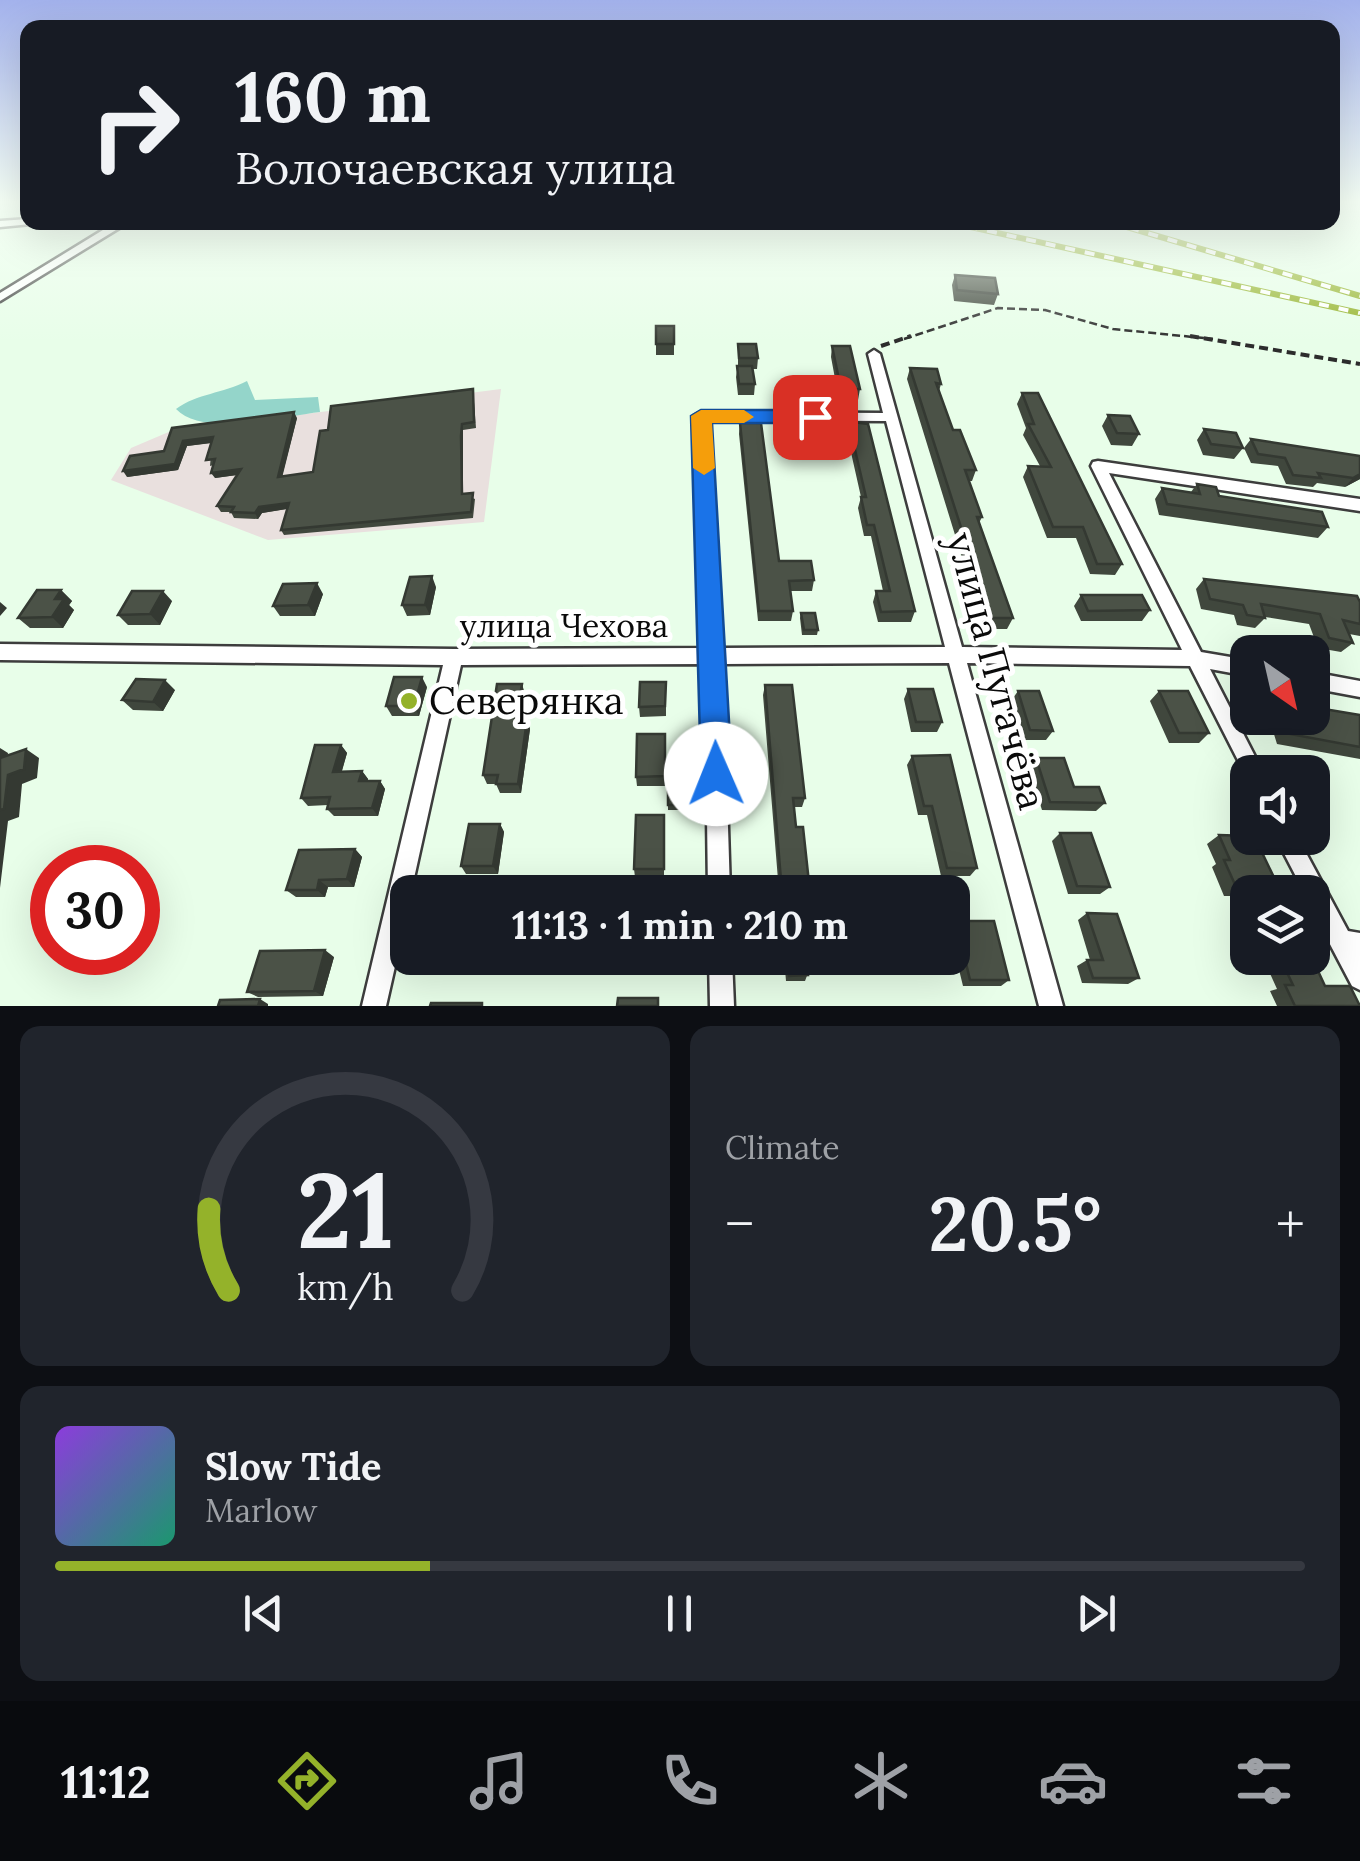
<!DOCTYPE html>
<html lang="en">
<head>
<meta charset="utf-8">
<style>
	:root { --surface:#171b24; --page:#20242c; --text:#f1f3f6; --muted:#9ea1a6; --line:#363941; --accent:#94b22a }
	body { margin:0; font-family:Lora,serif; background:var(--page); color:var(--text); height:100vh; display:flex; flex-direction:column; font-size:38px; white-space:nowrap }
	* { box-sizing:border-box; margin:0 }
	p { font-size:32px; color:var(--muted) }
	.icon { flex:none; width:55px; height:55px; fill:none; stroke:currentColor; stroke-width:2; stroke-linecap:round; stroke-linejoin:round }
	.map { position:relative; height:1006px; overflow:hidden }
	.panel { display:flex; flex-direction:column; gap:20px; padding:20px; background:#0d0f14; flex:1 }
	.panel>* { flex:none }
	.guide { position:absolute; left:20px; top:20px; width:1320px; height:210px; border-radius:20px; box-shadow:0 10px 40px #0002; background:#171b24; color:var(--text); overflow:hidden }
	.needle { width:65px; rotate:146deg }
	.buttons { position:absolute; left:1230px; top:635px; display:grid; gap:20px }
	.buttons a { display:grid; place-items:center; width:100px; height:100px; border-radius:20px; background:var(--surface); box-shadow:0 10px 40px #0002; font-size:50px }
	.speed { position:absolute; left:30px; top:845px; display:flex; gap:20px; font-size:50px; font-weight:700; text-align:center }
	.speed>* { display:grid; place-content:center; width:130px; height:130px; border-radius:50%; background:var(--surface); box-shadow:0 10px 40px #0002; line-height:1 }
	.speed .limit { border:15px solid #d22; background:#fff; color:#111 }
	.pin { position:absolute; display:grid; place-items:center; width:85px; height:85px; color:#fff; margin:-42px; border-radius:20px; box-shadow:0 5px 15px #0006 }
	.me { position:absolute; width:110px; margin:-55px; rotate:359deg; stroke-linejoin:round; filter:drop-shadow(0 0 8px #0008) }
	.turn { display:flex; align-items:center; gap:35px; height:210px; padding:0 50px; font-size:45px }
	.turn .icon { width:130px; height:130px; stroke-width:2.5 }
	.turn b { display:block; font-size:70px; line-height:85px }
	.big { font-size:75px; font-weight:800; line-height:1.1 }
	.panel .tile { flex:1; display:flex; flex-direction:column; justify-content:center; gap:15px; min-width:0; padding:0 35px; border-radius:20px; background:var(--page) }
	.panel .dial { align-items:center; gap:0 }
	.dial svg { height:260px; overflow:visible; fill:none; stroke:var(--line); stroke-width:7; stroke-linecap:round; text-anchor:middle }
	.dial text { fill:var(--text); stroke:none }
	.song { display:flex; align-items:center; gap:30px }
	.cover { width:120px; height:120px; border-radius:15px; background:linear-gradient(135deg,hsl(270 70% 55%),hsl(160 70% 35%)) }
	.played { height:10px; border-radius:5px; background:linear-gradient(90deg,var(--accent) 30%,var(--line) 30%) }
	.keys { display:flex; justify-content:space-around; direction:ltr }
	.heat { display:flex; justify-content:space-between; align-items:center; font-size:55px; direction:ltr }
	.panel .tiles { flex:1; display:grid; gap:20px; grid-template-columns:1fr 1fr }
	.tile:last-child { grid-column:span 2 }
	.trip { position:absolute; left:390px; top:875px; width:580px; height:100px; border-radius:20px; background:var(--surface); box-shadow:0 10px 40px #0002; font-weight:800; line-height:100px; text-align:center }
	.dock { display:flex; height:160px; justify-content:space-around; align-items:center; background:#090b0e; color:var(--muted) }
	.dock .icon { width:70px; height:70px }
	.dock .active { color:var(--accent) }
	.dock b { font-size:45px; color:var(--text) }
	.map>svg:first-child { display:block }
	.industrial { fill:#e9e0de }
	.forest { fill:#94d5ca }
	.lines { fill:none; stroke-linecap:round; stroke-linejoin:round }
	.street-casing { stroke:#3d3d3d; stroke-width:5 }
	.path-far1 { stroke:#2c2c2c; stroke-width:2.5; stroke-dasharray:8 4; stroke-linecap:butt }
	.path { stroke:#2c2c2c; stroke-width:4; stroke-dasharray:9 5; stroke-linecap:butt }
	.street { fill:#fff; fill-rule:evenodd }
	.rail-casing { stroke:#94b22a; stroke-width:6 }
	.rail { stroke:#fff; stroke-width:4; stroke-dasharray:10; stroke-linecap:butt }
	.wall { fill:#40473d }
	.shaded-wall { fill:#343932 }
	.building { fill:#4b5247; stroke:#343932; stroke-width:2.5 }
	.route { fill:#1a73e8; stroke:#114b97; stroke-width:2.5 }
	.slow { fill:#f59e0b }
	.poi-dot { fill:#94b22a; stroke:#fff; stroke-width:4 }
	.labels { text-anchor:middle; stroke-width:10; stroke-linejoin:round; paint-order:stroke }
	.street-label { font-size:32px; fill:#0a0a0a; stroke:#fff }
	.near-street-label { font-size:38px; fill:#0a0a0a; stroke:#fff }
	.near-poi-label { font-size:38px; fill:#0a0a0a; stroke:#fff; text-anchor:start }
</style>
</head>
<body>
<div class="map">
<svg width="1360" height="1006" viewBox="0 0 1360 1006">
	<rect width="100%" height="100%" fill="#e8fee9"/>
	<path class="industrial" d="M501,389L484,522L268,540L111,480L131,448L171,431Z"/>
	<path class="forest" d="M247,381L255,400L318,397L320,412C283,416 203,438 176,409C198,393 222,394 247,381Z"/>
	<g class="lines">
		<g class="street-casing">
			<path id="street" d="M28,219V222H33L31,224L0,227V221Z
				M116,222H129L0,301V293Z
				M874,350L880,354L962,647L1182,650L1091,466L1093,462L1098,461L1360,499V511L1109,473L1201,652L1248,660V676L1210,669L1263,772H1248V780L1190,666L967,663L1063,1006H1039L949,663L723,664L730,892H708L705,664L461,665L411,892H408V909L386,1006H362L443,665L0,660V644L454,649L705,648L694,416L701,412L883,413L868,354ZM708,420L886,421L945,647L722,648Z
				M1312,672L1360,681V697L1312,688Z
				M1276,838H1298L1348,931L1360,933V990L1352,986L1312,910V892H1304Z
				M709,958H732L734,1006H710Z"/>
		</g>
		<path class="path-far1" d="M904,339L998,308L1045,310L1113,329L1213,339"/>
		<path class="path" d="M1190,336L1360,364
			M881,346L911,336"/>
		<use href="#street" class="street"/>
		<g class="rail-casing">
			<path id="rail" d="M948,222L1360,313
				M1110,222L1360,296"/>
		</g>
		<use href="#rail" class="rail"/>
	</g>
	<path class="wall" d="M955,275L998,294L994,305L954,301L952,285Z
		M656,326H674V355H656Z
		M738,344L758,358L757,369H753L755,384L754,395H738L736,377L738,366Z
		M832,346L860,389L858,400H839L831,357Z
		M910,368L941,384L939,391L953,430L976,470L972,481H969L982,517L979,523L1013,618L1007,629H984L907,379Z
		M473,389L476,428L463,430L462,442L463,494L475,499L473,518L284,535L281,530L287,509L262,513L258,519L234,518L231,512H221L217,506L237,475L215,478L214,465L210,466L212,443L187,446L178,470L127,477L164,451L297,418L282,476L313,472L328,430Z
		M1022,393L1122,564L1115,575L1090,574L1076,538H1047L1023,477L1028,466H1040L1023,435L1026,428L1017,404Z
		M1108,415L1139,434L1132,446L1111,445L1102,426Z
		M838,420L868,424L915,611L911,622H878L873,602L876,591H883L871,536H864L858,508L861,497L850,448H840L836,431Z
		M740,423L779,561L814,580L812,591H790L793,611L791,621H758L739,434Z
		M790,423L808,445L806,456H791L788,434Z
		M1204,429L1243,448L1234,459L1203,455L1197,440Z
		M1251,439L1360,479L1345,487L1317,483L1313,487L1286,484L1278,466L1251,463L1244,448Z
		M1197,484L1219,496L1328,527L1318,538L1159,515L1155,499L1162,488L1191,492Z
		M1204,579L1360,602V636L1349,634L1353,643L1341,652L1318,648L1309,624L1265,617V618L1255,628L1237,625L1234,615L1201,609L1196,589Z
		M436,587L430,615L407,616L402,605Z
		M61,590L72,601L69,605L74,610L63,628H30L18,618Z
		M323,594L315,616H280L273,606Z
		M1081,595L1150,610L1142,621H1081L1074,606Z
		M172,601L160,625H128L118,615Z
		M801,613L818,630L817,635H802L800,618Z
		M666,682V716L640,717L639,707Z
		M765,685L805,798L802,807H794L796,827L810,892H779L763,695Z
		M427,687L419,716H392L386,706Z
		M908,689L942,722L937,732H911L904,699Z
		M175,690L163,711L133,710L122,700Z
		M1018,691L1053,731L1046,740H1023L1011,701Z
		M1159,691L1209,733L1199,743H1169L1150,701Z
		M525,694L521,720H527L530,729L521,793H500L496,784H487L483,775Z
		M1360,715V759L1277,744L1269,718Z
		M665,734V786H637L636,777Z
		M341,745L347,753L342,771H362L368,779V781H380L385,789L378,816H334L327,809L328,805L308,806L301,798Z
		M912,756L977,868L970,876H941L927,815H918L907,765Z
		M1036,758L1074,787L1105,803L1096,811L1042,810L1028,767Z
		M668,786H689V810H668Z
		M664,815V876L635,877L634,869Z
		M500,824L504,832L498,874H466L461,866Z
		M1060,833L1110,887L1100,894H1068L1052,841Z
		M1219,835L1281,892H1248V923L1236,896H1224L1212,867L1216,864L1207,844Z
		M355,849L362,857L354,887H328L325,897H296L286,890Z
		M1087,913L1139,978L1128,984L1082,983L1077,966L1087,960H1090L1078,920Z
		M956,921L1009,980L1001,986H963L952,941V925Z
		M334,957L323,996L258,997L247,992Z
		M486,958L484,971H438L431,965Z
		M663,958V974H623L622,968Z
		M784,958H817L818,967L815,973H808L805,981H786Z
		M1263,958H1312L1325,986L1360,1006H1277L1270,991L1277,989Z"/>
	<path class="shaded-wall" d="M294,412L297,418L281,482L278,477Z
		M462,424L463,430V500L462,494Z
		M213,437L217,442L187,446L178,470L127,477L123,471L183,441Z
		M241,469L244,474L215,478L211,473Z
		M1360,474V479L1345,487L1353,478Z
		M289,503L292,508L262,513L258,519L255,513L259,507Z
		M432,576L436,587L430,615L425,605Z
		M317,583L323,594L315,616L308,605Z
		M61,590L72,601L69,605L74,610L63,628L52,617L55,599Z
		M163,591L172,601L160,625L150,614Z
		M0,602L7,608L0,616Z
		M422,677L427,687L419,716L414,706Z
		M165,680L175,690L163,711L153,702Z
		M522,684L525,694L520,730L516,720Z
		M527,720L530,729L521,793L518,784Z
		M341,745L347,753L339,780L333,772Z
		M0,748L8,753L6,768L0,770Z
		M26,749L39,758L37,778L22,784L19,817L8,821L0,888V810L8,775Z
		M362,771L368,779L365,789L359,781Z
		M380,781L385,789L378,816L372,808Z
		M500,824L504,832L498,874L493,866Z
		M355,849L362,857L354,887L347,879Z
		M319,880L328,887L325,897L317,890Z
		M325,950L334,957L323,996L314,991Z
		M481,958H486L484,971L479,965Z
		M260,999L268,1004V1006H258Z"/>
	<path class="building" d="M955,275L995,278L998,294L957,290Z
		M656,326H674V344H656Z
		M738,344H756L758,358H739Z
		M832,346H850L860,389H841Z
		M737,366H752L755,384H739Z
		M910,368L937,369L941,384L936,383L953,430H960L976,470H965L982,517H977L1013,618H990Z
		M473,389L474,422L462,424L461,436L462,494L473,493L471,512L281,530L289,503L259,507L255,513L231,512L234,507L217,506L241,469L211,473L215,459L206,460L213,437L183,441L175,464L123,471L130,456L164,451L172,428L294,412L278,477L313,472L320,431L328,430L331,406Z
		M1022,393H1038L1122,564H1097L1083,527H1053L1028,466L1051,467L1028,424H1034Z
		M1108,415L1130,416L1139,434L1117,433Z
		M838,420L868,424L915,611L881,612L876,591H890L874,525H867L861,497H866L852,437H842Z
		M740,423H761L779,561H811L814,580L789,581L793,611H759Z
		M790,423H804L808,445H793Z
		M1204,429L1236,433L1243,448L1211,444Z
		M1251,439L1360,456V474L1353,478L1318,473L1321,478L1293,475L1285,458L1258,454Z
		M1197,484L1216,487L1219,496L1322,512L1328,527L1167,504L1162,488L1200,494Z
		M432,576L425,605H402L410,577Z
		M1204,579L1357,596L1360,602V624L1343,620L1353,643L1329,638L1320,614L1261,604L1265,618L1247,615L1243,605L1210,599Z
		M317,583L308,605L273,606L283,584Z
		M37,590H61L55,599H64L52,617L18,618Z
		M132,591H163L150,614L118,615Z
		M1081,595H1142L1150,610L1088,611Z
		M801,613H815L818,630H804Z
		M394,677H422L414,706H386Z
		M136,679L165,680L153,702L122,700Z
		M640,682H666L665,706L639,707Z
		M497,684H522L516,720H527L518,784H496L498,775H483Z
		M765,685H792L805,798H793L796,827H803L810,892H782Z
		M908,689H933L942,722H916Z
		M1018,691H1039L1053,731L1030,730Z
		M1159,691H1188L1209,733H1179Z
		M1312,707L1360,715V747L1290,734L1284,718H1312Z
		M637,734H665V776L636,777Z
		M315,745H341L333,772L362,771L359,781H380L372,808L327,809L330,797L301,798Z
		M26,749L24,769L8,775L4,809L0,810V758Z
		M950,755L977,868H947L932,806H924L912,756Z
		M1036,758H1064L1074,787H1099L1105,803L1050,802Z
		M668,786H689V805H668Z
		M636,815H664V869H634Z
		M469,824H500L493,866H461Z
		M1060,833H1091L1110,887L1077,886Z
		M1219,835L1248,836V838H1255L1281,892H1250L1249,889H1237L1224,860H1230Z
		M355,849L347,879L319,880L317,890H286L299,850Z
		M1087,913L1117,914L1139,978H1093L1087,960H1103Z
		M956,921H994L1009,980H970Z
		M325,950L314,991L247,992L260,951Z
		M433,958H481L479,965H431Z
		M622,958H662V968H622Z
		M787,958H817L818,967L807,968L808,975L789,976Z
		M1280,958H1312L1325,986H1350L1360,1006H1295L1285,985H1293Z
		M618,998H658V1006H617Z
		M260,999L258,1006H218L220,1000Z
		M431,1003H482V1006H430Z"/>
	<linearGradient id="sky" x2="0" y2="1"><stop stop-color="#a3b2ec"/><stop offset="0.59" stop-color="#f5fff5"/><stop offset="1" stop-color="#f5fff5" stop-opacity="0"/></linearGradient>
	<rect width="1360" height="342" fill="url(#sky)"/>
	<path class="route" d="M701,410H815L825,417L815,423H712L732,774L727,785L716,789L706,785L701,774L691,416Z"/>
	<path class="slow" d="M701,410H744L754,417L744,423H712L715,468L704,475L693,468L691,416Z"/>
	<circle class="poi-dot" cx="409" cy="701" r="10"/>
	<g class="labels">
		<g class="street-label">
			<text x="564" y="637">улица Чехова</text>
		</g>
		<g class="near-street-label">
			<text transform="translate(996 671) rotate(75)" y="13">улица Пугачёва</text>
		</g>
		<g class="near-poi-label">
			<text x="429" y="714">Северянка</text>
		</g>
	</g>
</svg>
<div class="buttons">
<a><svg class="needle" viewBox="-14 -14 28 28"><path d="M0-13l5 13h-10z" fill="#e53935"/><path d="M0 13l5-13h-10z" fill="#9ea1a6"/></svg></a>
<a><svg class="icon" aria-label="sound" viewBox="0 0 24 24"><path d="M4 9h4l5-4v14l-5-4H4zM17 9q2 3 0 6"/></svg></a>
<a><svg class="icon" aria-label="layers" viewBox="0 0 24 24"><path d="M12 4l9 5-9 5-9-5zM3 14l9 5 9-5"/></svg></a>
</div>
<div class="speed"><div class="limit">30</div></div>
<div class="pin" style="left:815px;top:417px;background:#d93025"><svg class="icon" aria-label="arrive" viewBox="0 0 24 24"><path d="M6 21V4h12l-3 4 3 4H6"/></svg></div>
<svg class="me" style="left:716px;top:774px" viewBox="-20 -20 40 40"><circle r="19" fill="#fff"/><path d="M0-13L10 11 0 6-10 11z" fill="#1a73e8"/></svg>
<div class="trip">11:13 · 1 min · 210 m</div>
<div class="guide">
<div class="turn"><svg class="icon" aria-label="right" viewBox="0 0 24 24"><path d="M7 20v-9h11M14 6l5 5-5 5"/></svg><div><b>160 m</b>Волочаевская улица</div></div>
</div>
</div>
<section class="panel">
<div class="tiles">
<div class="tile dial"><svg viewBox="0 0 100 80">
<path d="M14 69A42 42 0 1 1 86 69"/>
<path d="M14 69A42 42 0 0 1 8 44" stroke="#94b22a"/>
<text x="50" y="56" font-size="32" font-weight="700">21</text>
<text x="50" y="72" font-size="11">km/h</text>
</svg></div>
<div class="tile"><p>Climate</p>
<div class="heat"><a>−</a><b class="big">20.5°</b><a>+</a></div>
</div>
<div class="tile">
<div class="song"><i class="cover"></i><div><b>Slow Tide</b><p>Marlow</p></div></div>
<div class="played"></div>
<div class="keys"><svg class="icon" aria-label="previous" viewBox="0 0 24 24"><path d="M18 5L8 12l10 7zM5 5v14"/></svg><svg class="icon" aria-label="pause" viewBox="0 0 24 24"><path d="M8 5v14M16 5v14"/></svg><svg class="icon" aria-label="next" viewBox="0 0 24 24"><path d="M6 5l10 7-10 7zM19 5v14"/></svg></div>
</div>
</div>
</section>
<nav class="dock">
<b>11:12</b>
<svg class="icon active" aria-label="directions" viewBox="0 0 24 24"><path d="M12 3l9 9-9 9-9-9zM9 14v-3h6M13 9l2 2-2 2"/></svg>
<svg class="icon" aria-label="music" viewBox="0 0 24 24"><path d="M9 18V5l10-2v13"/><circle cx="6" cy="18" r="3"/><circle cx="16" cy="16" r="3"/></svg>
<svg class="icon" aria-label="phone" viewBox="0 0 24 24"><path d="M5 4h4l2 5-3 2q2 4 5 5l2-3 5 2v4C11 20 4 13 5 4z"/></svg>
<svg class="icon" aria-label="climate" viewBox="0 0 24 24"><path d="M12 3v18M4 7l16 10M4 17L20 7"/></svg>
<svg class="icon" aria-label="car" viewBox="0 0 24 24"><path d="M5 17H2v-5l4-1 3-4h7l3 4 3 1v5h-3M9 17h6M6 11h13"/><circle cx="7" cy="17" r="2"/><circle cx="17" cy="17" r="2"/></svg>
<svg class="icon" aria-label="filters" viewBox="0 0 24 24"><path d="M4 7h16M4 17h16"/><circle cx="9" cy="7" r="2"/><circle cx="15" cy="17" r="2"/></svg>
</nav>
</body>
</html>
